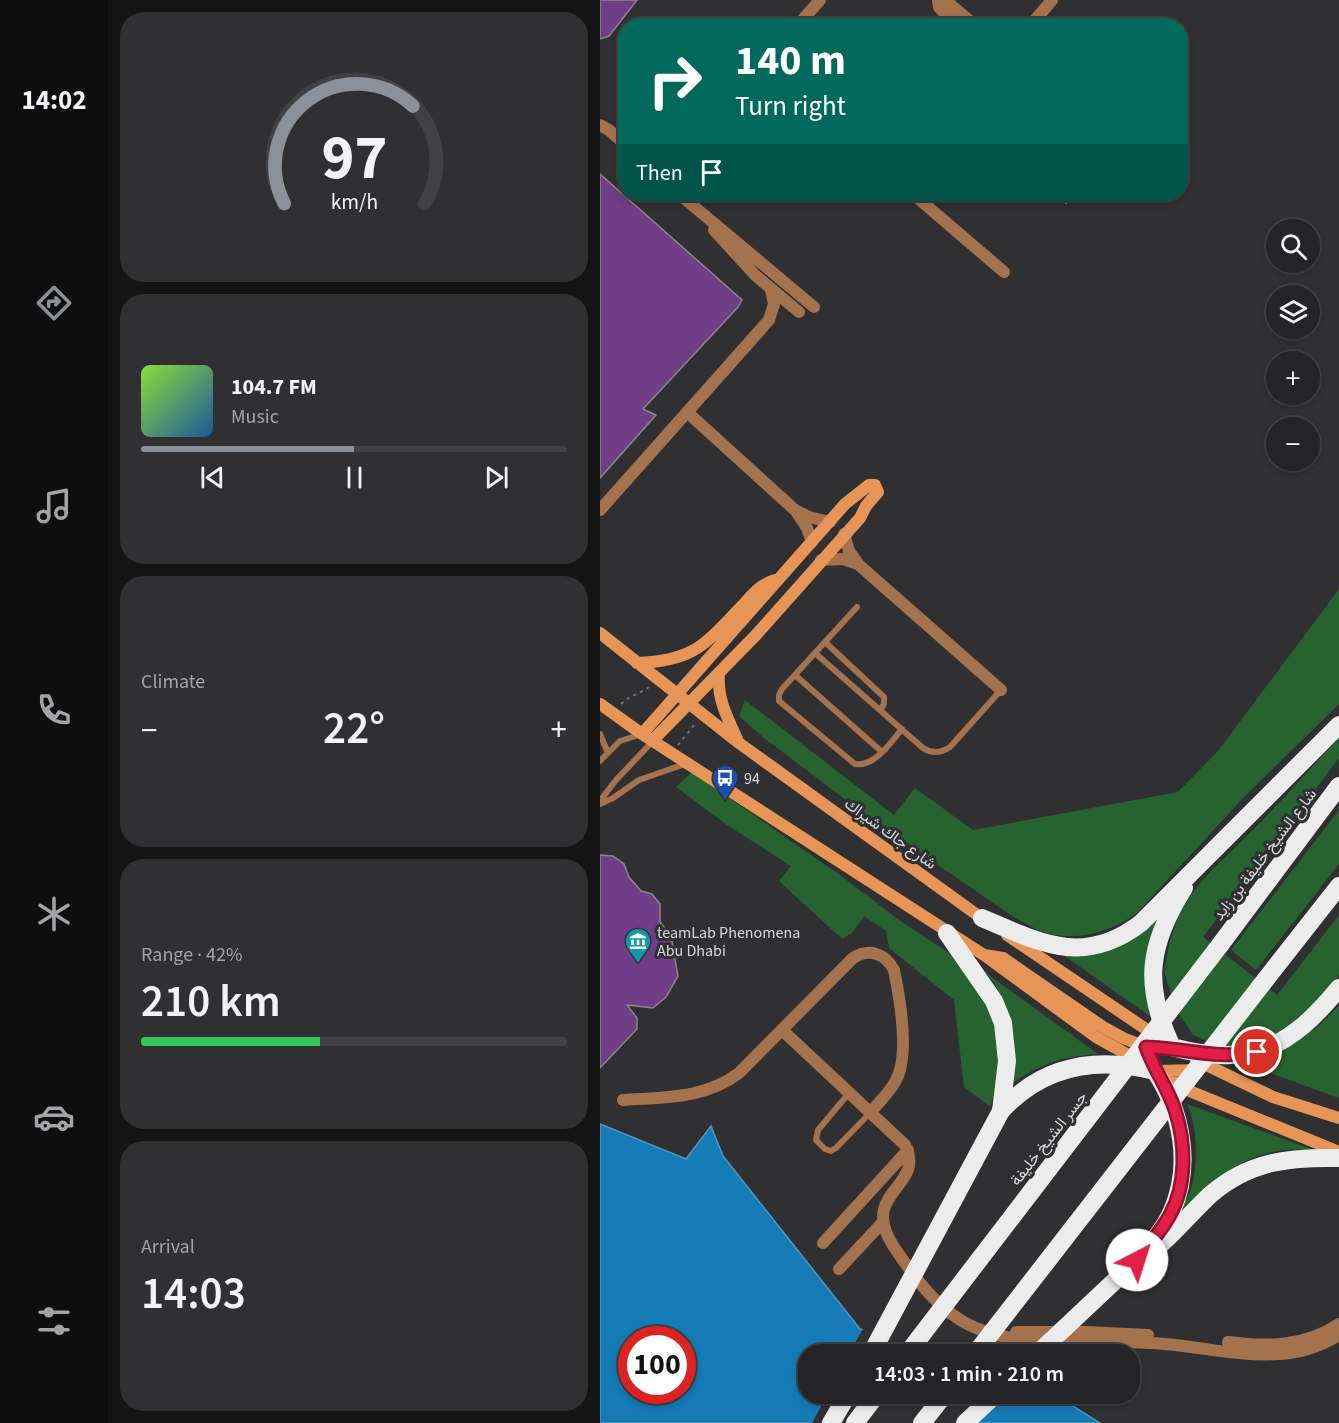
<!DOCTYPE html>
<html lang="en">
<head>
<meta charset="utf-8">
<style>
	:root { --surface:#242426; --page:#303032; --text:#f1f3f6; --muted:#a3a4a7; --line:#414143; --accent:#8c9099 }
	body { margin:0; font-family:"Source Sans 3",Vazirmatn,sans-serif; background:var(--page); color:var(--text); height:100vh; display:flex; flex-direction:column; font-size:22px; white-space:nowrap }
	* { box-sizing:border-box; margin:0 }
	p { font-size:20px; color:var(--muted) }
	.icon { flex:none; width:33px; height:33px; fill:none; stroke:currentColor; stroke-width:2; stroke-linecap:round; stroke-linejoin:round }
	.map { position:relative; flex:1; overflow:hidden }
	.panel { display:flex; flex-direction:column; gap:12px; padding:12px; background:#141415; width:492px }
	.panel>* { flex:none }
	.hud { position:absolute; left:18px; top:18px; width:570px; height:183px; border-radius:24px; box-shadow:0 3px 9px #0003,0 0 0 2px var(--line); background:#00695c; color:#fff; overflow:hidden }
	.buttons { position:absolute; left:666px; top:219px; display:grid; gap:12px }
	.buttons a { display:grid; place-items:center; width:54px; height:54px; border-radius:50%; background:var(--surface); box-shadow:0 3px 9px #0003,0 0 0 2px var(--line); font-size:30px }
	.speed { position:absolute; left:18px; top:1326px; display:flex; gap:12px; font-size:30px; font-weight:700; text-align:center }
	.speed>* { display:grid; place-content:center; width:78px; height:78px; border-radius:50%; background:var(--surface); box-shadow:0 3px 9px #0003,0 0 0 2px var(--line); line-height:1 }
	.speed .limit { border:9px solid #d22; background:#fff; color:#111 }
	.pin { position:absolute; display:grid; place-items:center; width:51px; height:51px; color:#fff; margin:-26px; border:3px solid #fff; border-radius:50%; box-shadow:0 2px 6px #0007 }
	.me { position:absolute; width:66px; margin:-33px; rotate:40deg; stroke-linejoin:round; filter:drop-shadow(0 0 4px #0008) }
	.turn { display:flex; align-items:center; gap:21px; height:126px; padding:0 18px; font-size:27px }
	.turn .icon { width:78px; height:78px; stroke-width:2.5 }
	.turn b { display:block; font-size:42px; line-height:51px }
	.then { display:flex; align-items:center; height:57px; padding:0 18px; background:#0003; gap:12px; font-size:22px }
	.big { font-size:45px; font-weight:600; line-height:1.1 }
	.panel .card { flex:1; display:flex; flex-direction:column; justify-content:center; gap:9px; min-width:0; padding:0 21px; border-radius:24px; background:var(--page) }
	.panel .dial { align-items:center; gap:0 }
	.dial svg { height:156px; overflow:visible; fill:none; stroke:var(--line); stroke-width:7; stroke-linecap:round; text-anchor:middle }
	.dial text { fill:var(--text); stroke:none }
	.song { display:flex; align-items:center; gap:18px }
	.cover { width:72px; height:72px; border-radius:9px; background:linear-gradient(135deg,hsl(90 70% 55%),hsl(210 70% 35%)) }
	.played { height:6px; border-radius:3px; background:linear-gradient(90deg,var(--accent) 50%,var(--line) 50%) }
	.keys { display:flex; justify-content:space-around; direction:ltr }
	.heat { display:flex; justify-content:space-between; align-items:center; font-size:33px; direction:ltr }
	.charge { height:9px; border-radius:4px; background:linear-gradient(90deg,#34c759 42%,var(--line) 0) }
	.trip { position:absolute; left:198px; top:1344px; width:342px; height:60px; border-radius:24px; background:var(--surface); box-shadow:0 3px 9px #0003,0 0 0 2px var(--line); font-weight:600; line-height:60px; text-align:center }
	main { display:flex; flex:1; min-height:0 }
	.menu { display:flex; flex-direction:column; width:108px; justify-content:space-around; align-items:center; background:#0e0e0f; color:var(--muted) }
	.menu .icon { width:42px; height:42px }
	.menu .current { color:var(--accent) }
	.menu b { font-size:27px; color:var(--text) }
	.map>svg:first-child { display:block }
	.green { fill:#266330 }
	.water { fill:#157bb6; stroke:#4f97c0; stroke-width:1.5; fill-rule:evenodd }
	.pier { fill:#303032 }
	.building { fill:#6f3e86; stroke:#89878a; stroke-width:1.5 }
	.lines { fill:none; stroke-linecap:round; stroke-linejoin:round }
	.path { stroke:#727274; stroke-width:2; stroke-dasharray:3 4.5; stroke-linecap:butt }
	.lane { stroke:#a4724c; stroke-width:6 }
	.street { stroke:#a4724c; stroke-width:12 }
	.secondary { stroke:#e69556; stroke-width:12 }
	.highway { stroke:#ececec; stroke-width:18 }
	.highway-bridge { stroke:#ececec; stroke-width:18 }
	.route-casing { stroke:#92132f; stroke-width:15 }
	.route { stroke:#e11d48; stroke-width:10 }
	.labels { text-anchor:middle; stroke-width:6; stroke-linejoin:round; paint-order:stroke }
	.poi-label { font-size:16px; fill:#d7d7d9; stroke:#303032; text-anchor:start }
	.street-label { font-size:16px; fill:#d7d7d9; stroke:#303032 }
</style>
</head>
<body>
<main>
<nav class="menu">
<b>14:02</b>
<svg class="icon current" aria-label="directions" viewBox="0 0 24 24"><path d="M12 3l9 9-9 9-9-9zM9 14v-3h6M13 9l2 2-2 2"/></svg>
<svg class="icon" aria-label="music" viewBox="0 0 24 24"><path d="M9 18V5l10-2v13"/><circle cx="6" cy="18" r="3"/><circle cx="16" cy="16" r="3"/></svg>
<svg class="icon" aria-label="phone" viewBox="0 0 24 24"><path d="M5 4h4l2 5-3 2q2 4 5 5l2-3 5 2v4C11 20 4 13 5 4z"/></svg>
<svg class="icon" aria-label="climate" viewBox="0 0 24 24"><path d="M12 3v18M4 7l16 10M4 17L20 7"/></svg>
<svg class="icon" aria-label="car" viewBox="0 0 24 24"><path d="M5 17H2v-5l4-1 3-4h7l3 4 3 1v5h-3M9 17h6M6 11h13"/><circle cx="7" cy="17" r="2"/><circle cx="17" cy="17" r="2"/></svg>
<svg class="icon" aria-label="filters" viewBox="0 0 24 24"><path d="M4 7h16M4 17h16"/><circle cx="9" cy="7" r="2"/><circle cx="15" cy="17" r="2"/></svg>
</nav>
<section class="panel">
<div class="card dial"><svg viewBox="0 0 100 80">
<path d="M14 69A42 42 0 1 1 86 69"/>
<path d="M14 69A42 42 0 0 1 80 19" stroke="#8c9099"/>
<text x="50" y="56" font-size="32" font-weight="700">97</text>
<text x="50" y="72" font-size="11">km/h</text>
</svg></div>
<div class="card">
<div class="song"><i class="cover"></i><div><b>104.7 FM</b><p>Music</p></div></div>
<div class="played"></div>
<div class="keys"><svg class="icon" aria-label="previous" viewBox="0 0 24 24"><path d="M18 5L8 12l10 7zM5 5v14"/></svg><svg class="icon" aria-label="pause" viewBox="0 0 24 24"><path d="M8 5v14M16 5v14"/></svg><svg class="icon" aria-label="next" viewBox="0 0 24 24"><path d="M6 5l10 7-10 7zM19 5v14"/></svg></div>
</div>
<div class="card"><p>Climate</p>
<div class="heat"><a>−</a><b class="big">22°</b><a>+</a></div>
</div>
<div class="card"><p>Range · 42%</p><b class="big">210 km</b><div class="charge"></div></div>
<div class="card"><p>Arrival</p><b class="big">14:03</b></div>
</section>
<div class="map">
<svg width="739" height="1423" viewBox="0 0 739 1423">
	<rect width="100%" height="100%" fill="#303032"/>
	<path class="green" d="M739,589V704L644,797L536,914C509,933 473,943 441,931C432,928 424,922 415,918L271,819L164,738L139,716L145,700L294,815L315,788L373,830L578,792L618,751Z
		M739,738V758L603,937L677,995L739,915V975L734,985L678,1036L633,1052L593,1035L575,1008L564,971L570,941L579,915L591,895L608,874L663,820Z
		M92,772L237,873L306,925L357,958L375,975L402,1032L396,1088L390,1106L364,1087L354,1000L289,948L286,931L264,916L252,933L242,939L179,881L191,866L127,825L76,787Z
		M739,810V864L656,970L631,950Z
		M561,911L554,1019L462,954L491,947Z
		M386,973L498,1054C464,1056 435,1065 409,1086C411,1077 414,1067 414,1058C417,1028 405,996 386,973Z
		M739,1005V1098L648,1065L684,1050L721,1024Z
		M587,1104L714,1150C645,1144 615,1180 569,1224C575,1215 583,1206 588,1196C599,1173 598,1126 587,1104Z"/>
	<path class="water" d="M0,1124L86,1159L111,1126L123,1156L260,1329L364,1354H208V1394H454L500,1423H0ZM32,1340H82V1390H32Z"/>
	<path class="pier" d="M264,1327L365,1352L367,1354H249Z
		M228,1394H405L374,1423H212Z"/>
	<path class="building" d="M0,0H37L9,36L0,39Z
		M0,174L142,300L138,307L43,409L56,415L0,478Z
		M0,855L13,856L24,864L29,877L41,891L52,894L60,904V922L71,936L78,976L66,997L53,1008L27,1005L37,1018V1029L0,1068Z"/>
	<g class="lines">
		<path class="path" d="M464,194L466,204
			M21,704C29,696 39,694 49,687
			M78,745L95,724"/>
		<path class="lane" d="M257,607L182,689L179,695V701L255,764C275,767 290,743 302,729
			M225,642L284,697V704L280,710
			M215,653L323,748C332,754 341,753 350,747L401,690
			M195,675L282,752
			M0,734L8,753L0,761
			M8,753L20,741L42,734
			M0,801L16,780L53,741
			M0,804L13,798L39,780L88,763
			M249,1093L218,1130L216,1140L225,1149L231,1151L236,1148L271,1112"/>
		<path class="street" d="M338,0L339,7L356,26
			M345,0L376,26
			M197,26L220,0
			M430,26L452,0
			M0,125L9,130L26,145
			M79,194L214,307
			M313,194L404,272
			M114,230L156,276L199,312
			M87,412L196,511L207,528L212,542
			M0,510L169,320L174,304L171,289
			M197,511L209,517L230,522
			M244,534L249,551L259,565L401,690
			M221,560L243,559L258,564
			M182,1030L305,1145C327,1188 257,1191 294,1247C316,1280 342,1316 381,1330C433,1349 498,1340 552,1343C594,1345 637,1357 679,1354C700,1353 721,1346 739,1335
			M23,1100C64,1097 105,1099 139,1073L253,958C269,948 285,953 294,970C300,999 310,1057 295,1082C289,1093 279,1102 271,1112
			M223,1243L308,1150
			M239,1269L282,1223
			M416,1332H485L548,1335
			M628,1342C668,1347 704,1347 739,1324"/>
		<path class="secondary" d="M0,633L139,743L387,922
			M37,663C95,661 105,644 143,605C153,594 161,584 175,580
			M119,674C117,698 127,717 137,739
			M0,704L42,734L384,955L496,1037L539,1061
			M42,734L245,504L269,485H275L278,492L266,506L260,518L156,635L53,740
			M407,935L559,1038
			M384,955L403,958L503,1027L523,1038L546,1047H572L578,1050
			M596,1060L673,1097L739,1118
			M556,1071L592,1092L739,1152
			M556,1071L599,1070"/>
		<path class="highway" d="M584,888C548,945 543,986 572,1047C650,1068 689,1049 739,988
			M382,918C440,943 484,967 541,923L739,725
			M347,933L394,1001L403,1023L407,1061L401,1111
			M620,945L739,786
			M666,979L739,886
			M401,1111C443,1065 496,1056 555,1071C582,1112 592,1165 572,1211C564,1229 550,1245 537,1260
			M561,1244C578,1229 593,1211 610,1195C649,1161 689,1157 739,1158
			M231,1423L248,1394
			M255,1423L277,1394
			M322,1423L345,1394
			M365,1423L396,1394"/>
		<path class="highway-bridge" d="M271,1354L401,1111
			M307,1354L620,945
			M375,1354L666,979
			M437,1354L537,1260"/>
	</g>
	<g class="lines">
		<g class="route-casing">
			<path id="route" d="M537,1260C549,1245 561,1231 570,1215C587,1184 586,1143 575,1110C568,1088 554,1070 546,1047C587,1048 614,1060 657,1052"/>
		</g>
		<use href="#route" class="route"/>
	</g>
	<defs>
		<g id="bus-pin" transform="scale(1.35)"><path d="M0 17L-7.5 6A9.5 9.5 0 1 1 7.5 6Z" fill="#1a4fb4" stroke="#303032"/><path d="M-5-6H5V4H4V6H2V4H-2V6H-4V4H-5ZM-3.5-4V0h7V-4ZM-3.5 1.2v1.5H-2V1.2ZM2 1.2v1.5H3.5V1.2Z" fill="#fff"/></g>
		<g id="museum-pin" transform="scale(1.35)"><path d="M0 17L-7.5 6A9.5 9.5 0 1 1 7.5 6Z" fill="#0f9aa8" stroke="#303032"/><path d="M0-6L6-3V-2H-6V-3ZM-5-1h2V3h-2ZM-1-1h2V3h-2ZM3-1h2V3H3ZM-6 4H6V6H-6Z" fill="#fff"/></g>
	</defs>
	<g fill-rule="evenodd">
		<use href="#bus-pin" x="125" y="778"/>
		<use href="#museum-pin" x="38" y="941"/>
	</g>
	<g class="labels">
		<g class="poi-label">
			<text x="144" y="784">94</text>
			<text x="57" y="938">teamLab Phenomena<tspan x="57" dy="18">Abu Dhabi</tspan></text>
		</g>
		<g class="street-label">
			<text transform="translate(291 833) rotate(36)" y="6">شارع جاك شيراك</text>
			<text transform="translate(664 854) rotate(-53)" y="6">شارع الشيخ خليفة بن زايد</text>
			<text transform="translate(448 1138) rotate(-52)" y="6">جسر الشيخ خليفة</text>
		</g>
	</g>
</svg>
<div class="buttons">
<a><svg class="icon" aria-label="search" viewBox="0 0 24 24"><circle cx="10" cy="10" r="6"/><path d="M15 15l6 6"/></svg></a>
<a><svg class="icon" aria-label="layers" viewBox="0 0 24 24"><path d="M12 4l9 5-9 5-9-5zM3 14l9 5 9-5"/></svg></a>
<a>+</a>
<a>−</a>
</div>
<div class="speed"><div class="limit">100</div></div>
<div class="pin" style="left:657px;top:1052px;background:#d93025"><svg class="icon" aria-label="arrive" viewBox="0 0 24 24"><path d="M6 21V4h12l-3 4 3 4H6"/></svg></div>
<svg class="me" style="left:537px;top:1260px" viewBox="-20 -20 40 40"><circle r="19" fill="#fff"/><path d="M0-13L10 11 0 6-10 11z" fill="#e11d48"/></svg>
<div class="trip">14:03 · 1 min · 210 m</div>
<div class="hud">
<div class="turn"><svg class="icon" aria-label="right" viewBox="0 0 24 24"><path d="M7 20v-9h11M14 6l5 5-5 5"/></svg><div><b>140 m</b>Turn right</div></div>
<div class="then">Then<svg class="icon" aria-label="arrive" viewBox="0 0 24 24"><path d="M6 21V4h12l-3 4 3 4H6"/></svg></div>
</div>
</div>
</main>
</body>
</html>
